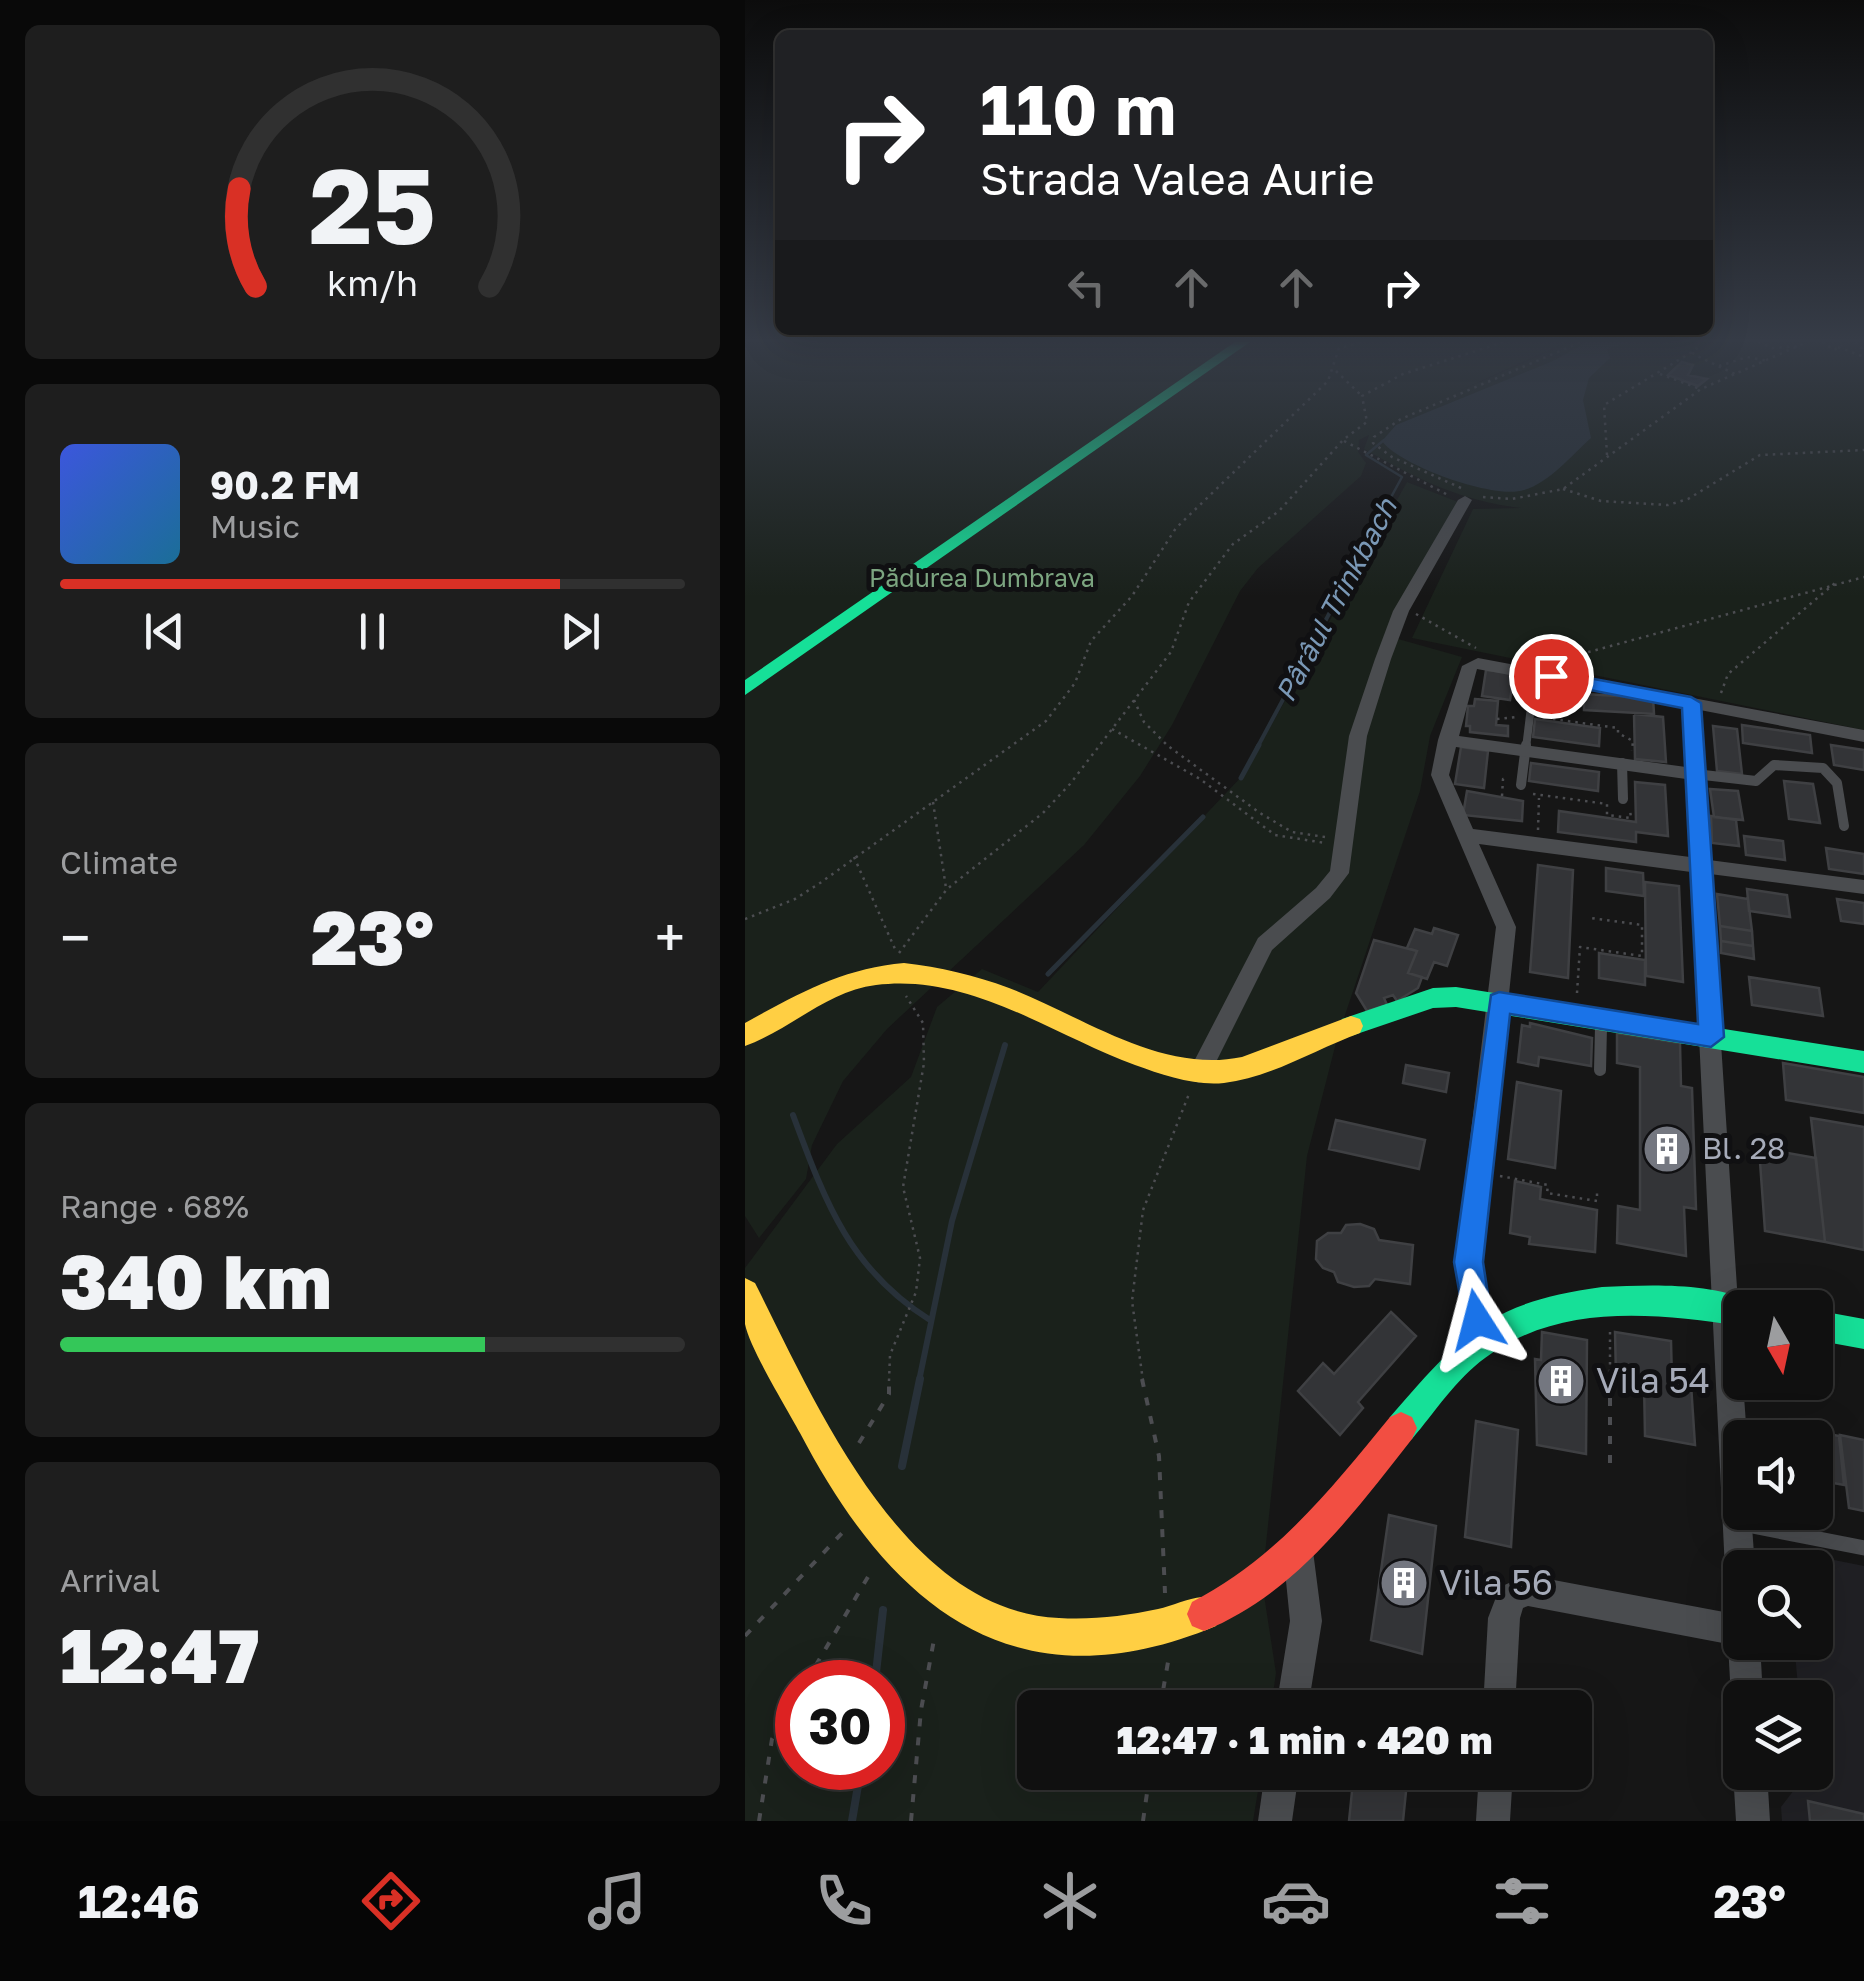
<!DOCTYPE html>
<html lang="en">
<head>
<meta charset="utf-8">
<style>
	:root { --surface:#101010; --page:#1e1e1e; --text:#f1f3f6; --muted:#9c9d9f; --line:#303030; --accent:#d93025 }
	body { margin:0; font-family:"Golos Text",sans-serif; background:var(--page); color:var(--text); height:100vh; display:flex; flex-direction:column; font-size:38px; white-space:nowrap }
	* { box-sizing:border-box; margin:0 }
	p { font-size:32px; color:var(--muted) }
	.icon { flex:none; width:55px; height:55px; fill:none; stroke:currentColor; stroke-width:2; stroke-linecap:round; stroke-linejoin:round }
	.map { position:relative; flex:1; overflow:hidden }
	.drawer { display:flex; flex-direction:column; gap:25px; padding:25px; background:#090909; width:745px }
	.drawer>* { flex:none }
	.banner { position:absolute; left:30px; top:30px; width:938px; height:305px; border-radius:15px; box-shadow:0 10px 40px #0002,0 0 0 2px var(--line); background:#202124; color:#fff; overflow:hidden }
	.needle { width:65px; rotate:171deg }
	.buttons { position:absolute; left:978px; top:1290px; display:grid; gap:20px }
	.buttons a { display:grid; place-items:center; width:110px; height:110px; border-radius:15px; background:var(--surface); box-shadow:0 10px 40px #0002,0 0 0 2px var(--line); font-size:50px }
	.speed { position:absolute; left:30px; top:1660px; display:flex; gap:20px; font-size:50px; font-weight:700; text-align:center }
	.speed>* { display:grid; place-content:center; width:130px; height:130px; border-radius:50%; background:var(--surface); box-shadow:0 10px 40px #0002,0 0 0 2px var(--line); line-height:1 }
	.speed .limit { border:15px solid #d22; background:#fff; color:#111 }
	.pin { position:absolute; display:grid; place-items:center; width:85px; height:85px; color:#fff; margin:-42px; border:5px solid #fff; border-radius:50%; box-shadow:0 2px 10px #0007 }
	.me { position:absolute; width:110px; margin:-55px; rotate:351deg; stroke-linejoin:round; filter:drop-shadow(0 0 8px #0008) }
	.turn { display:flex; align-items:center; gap:35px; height:210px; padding:0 40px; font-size:45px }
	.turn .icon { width:130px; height:130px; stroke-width:2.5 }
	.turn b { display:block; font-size:70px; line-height:85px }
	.lanes { display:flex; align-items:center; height:95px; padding:0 40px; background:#0003; justify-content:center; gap:50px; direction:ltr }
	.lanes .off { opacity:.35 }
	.big { font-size:75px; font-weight:800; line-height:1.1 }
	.drawer .widget { flex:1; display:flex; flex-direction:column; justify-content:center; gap:15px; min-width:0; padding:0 35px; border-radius:15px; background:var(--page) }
	.drawer .dial { align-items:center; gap:0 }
	.dial svg { height:260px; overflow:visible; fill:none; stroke:var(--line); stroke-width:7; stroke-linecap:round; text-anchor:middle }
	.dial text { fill:var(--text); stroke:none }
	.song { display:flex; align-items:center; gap:30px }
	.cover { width:120px; height:120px; border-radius:15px; background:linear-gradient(135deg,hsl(230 70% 55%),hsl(200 70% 35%)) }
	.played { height:10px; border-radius:5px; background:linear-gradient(90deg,var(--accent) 80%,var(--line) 80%) }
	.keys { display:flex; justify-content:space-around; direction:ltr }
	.heat { display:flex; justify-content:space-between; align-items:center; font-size:55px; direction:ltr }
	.charge { height:15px; border-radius:8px; background:linear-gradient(90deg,#34c759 68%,var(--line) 0) }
	.trip { position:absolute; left:272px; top:1690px; width:575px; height:100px; border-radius:15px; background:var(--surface); box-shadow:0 10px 40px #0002,0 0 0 2px var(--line); font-weight:800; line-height:100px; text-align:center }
	.menu { display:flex; height:160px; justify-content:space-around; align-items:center; background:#060606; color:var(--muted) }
	.menu .icon { width:70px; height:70px }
	.menu .current { color:var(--accent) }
	.menu b { font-size:45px; color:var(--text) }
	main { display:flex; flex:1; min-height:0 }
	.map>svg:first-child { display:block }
	.built { fill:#202024 }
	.green { fill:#1a211b; fill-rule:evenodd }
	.water { fill:#283139 }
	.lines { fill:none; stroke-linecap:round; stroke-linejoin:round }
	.stream-far4 { stroke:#283139; stroke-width:2.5 }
	.stream-far3 { stroke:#283139; stroke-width:4 }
	.stream-far2 { stroke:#283139; stroke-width:5 }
	.stream-far1 { stroke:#283139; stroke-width:6 }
	.stream { stroke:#283139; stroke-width:8 }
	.building { fill:#333437; stroke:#3f4043; stroke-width:2.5 }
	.path-far1 { stroke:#4c4d51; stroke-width:2.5; stroke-dasharray:2.5 5; stroke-linecap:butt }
	.path { stroke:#4c4d51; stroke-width:4; stroke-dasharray:8 11; stroke-linecap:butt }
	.lane-far3 { stroke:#4a4c4f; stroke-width:8 }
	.lane-far2 { stroke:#4a4c4f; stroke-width:10 }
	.lane-far1 { stroke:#4a4c4f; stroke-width:12 }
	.lane { stroke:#4a4c4f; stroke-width:15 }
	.street { fill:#4a4c4f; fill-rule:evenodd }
	.fast { fill:#16e098; fill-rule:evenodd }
	.slow { fill:#ffcf43; fill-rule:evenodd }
	.jam { fill:#f24e42; fill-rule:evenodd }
	.route { fill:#1a73e8; stroke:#114b97; stroke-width:2.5 }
	.labels { text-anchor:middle; stroke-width:10; stroke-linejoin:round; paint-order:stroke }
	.far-park-label { font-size:25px; fill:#7ca580; stroke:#101012 }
	.far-water-label { font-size:28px; font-style:italic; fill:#7a98b6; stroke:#101012 }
	.poi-label { font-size:30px; fill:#a6abb9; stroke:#101012; text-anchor:start }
	.near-poi-label { font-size:35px; fill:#a6abb9; stroke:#101012; text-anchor:start }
</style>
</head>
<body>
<main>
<section class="drawer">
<div class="widget dial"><svg viewBox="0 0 100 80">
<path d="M14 69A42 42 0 1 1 86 69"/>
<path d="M14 69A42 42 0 0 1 9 39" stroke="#d93025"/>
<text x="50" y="56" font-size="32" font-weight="700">25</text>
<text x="50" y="72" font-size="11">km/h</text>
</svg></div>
<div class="widget">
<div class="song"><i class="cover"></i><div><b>90.2 FM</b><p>Music</p></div></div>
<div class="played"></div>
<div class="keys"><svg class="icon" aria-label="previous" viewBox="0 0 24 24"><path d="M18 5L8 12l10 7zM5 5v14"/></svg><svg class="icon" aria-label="pause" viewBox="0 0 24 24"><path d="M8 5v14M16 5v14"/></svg><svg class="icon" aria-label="next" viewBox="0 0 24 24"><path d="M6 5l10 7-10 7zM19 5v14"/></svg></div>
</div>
<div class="widget"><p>Climate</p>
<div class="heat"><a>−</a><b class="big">23°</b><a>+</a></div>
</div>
<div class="widget"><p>Range · 68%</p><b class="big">340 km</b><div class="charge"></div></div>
<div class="widget"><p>Arrival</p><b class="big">12:47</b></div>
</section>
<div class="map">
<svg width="1119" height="1821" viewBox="0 0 1119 1821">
	<rect width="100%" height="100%" fill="#161616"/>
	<path class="built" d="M1039,1550L1119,1566V1821H1037L1036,1807L1062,1773L1070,1772V1698L1054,1697L1049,1643L1070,1642V1568L1041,1567Z"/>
	<path class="green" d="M0,342H821L707,394L827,342H1119V730L667,638L728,509L776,508C716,501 672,479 619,449L624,435L614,440L613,452L621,463L616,476L513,568L495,591L427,725L395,776L339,845L142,1029L98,1081L67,1145L61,1179L14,1238L0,1216Z
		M662,482L713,502L639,635L717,657L685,736L675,791L592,1039L562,1156L517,1582L531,1673L526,1707L290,1708V1772L516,1773L508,1821H0V1268L92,1144L166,1077L192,1007L237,969L293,992L499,774ZM52,1682H138V1768H52Z"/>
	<path class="water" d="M842,342H886L862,349L865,358L844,378L838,400L846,438C827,455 804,483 779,490C749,500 654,465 637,441L651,425L808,361Z"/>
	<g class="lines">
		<path class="stream-far4" d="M632,523L657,477L621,455L639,440"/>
		<path class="stream-far3" d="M512,748L634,521"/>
		<path class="stream-far2" d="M496,778L514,745
			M303,974L458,817"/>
		<path class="stream-far1" d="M48,1115C80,1201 104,1269 185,1320
			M174,1381L207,1221L260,1045"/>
		<path class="stream" d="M157,1466L175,1379
			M130,1682L138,1610
			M107,1821L116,1768"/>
	</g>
	<path class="building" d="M937,362L948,365L943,375L962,379L953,386L923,375Z
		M741,670L769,673L765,700L737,696Z
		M807,682L840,686L839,694L908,698L909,714L839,710V702L807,698Z
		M730,699L753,701L751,725L763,726V736L725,732V726H721L723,706H729Z
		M889,714L918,717L921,762L890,759Z
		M790,719L855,728L854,746L788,737Z
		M997,725L1065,735L1067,753L998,743Z
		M968,726L992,729L997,774L972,771Z
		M1086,745L1119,750V770L1089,765Z
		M716,747L743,751L739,788L710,784Z
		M786,763L854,772L853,791L784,781Z
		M1039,781L1068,784L1075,823L1044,819Z
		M890,782L920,785L923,836L891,832V842L813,832L814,811L891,822Z
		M965,789L993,791L998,820L969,817Z
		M722,791L778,801L777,821L718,815Z
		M966,816L991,820L994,846L967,843Z
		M999,836L1038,841L1040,860L1001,855Z
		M1081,848L1119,854V874L1084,869Z
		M793,865L828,870L823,978L785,972Z
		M861,868L898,873L899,896L861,891Z
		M900,882L934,886L938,982L901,976Z
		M1002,889L1042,895L1045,917L1004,911Z
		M972,894L1003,899L1007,931L975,926Z
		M1092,899L1119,903V924L1096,921Z
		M975,926L1007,931L1008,946L976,941Z
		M689,928L713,935L702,966L689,962L682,979L663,973L672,951L662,948L670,929L687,934Z
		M629,940L672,951L663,973L677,977L673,988L652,1001L648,995L639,998L642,1005L622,1011L611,993Z
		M976,941L1008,946L1009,959L976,953Z
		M854,953L900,960V985L854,978Z
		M1004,977L1074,988L1078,1016L1007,1005Z
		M785,1023L847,1038L846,1066L794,1057L793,1066L773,1062L777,1025L785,1027Z
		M872,1033L935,1043L936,1086L947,1088L951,1209L939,1207L941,1256L872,1243L873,1206L895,1210V1067L872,1063Z
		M1038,1063L1119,1077V1113L1041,1100Z
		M661,1065L704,1073L701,1092L658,1083Z
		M772,1082L816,1091L810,1168L763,1159Z
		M1066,1118L1119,1127V1250L1080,1242Z
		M591,1120L680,1140L674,1169L584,1149Z
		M1014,1148L1071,1158L1080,1242L1020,1231Z
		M770,1181L796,1187L795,1199L852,1210L850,1252L784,1244L785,1237L765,1233Z
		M615,1224L629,1229L634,1240L668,1245L665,1284L630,1279L624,1286L609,1287L593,1282L589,1272L578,1268L571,1259L572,1241L583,1233H596L601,1225Z
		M646,1312L671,1336L613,1402L618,1408L595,1435L553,1391L578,1363L589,1374Z
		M797,1332L842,1340L841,1454L792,1445L790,1359L796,1360Z
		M870,1332L926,1341L927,1381L946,1384L950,1445L900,1436L899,1382L871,1377Z
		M731,1421L773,1430L766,1547L720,1537Z
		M1027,1422L1094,1436L1099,1485L1083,1482L1087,1518L1059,1512H1070V1438H1028Z
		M1095,1435L1119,1440V1511L1104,1508Z
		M644,1515L691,1526L677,1654L626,1640Z
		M609,1772H663L658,1821H604Z
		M1063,1801L1119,1814V1821H1065Z"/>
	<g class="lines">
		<path class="path-far1" d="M953,342L955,346L947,352L950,355L990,374
			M1013,342L1027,348L1056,346
			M1077,342L1089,350L1097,345
			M1110,342L1119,350
			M1093,347L1119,357
			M974,366L1002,357L1023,361
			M591,371L617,396
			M915,374L955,389
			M599,441L703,495
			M862,455L859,405L947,352
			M716,488L647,457L628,443L629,437L656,419L836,342
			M818,489L856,501L923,505L943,499L1015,455L1119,450
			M738,497L767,499L818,489L956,389L1062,342
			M671,614L731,648
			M807,662L1119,577
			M976,693L983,674L1090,583
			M389,700L399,722L423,746L515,813L547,832L580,837
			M752,719L772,717
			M808,719L873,728V733L888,741L887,751
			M367,729L455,779L530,835L580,843
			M788,794L862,804V815L886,818L885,810
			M757,796L758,779H763
			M188,802L201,888
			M793,830L794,798
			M109,857L150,949
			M0,919L50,899L75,883L301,721L330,683L346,641L387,596L431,528L583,381L594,348L618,342
			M154,953L202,889L298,813L325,784L426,652L444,602L488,544L534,511L598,440L622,422L617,396L658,374L759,342
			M832,993L835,947L897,956V925L846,918
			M755,1176L803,1185L802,1193L852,1201V1190
			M865,1332V1381
			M144,1381L145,1355L171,1292L175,1258L158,1187L179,1063L178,1023L161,996
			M398,1381L387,1301L398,1210L444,1094"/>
		<path class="path" d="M397,1379L414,1456L420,1593
			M865,1379V1473
			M114,1443L144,1394V1379
			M0,1636L99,1531
			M61,1682L127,1570
			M415,1708L423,1662
			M14,1821L27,1739L52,1696
			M166,1821L176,1710L190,1634
			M398,1821L405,1772"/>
		<path class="lane-far3" d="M781,748L786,707L800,709"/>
		<path class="lane-far2" d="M877,763L878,799
			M950,774L1011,781L1029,765L1078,768L1092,783L1099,826
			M776,785L781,745
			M856,1029V1025"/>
		<path class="lane-far1" d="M855,1070L856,1027"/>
		<path class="lane" d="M997,1524L1119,1548"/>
		<path class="street" d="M720,496L727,500L664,611L646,659L622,736L604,873L585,898L527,950L462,1080L454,1083L446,1080L443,1073L513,938L571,888L585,871L604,736L630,659L648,611L713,500Z
			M733,658L1119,730V742L955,710L964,860L1119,880V894L965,874L995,1334V1382H998L1002,1438H995V1512H1006L1010,1568H995V1585L984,1581L980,1570L946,872L734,844L771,927L736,1262L750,1341L746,1350L737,1354L728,1350L724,1341L710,1262L751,927L686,775L693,740L717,666ZM732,669L938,707L941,767L714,736ZM711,747L941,779L945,857L728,829L704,775Z
			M553,1536L564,1540L568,1551L577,1621L563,1708H531L545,1621L538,1551L542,1540Z
			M782,1575L995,1615V1642H1015L1018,1698H995V1711L991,1709L986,1698L983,1644L783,1606L778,1608L775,1618L770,1708H738L743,1618L755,1587Z
			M995,1759V1772H1022L1025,1821H991L988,1772Z
			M520,1772H554L547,1821H513Z
			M734,1772H768L765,1821H731Z"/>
		<path class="fast" d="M490,342H505L0,695V680Z
			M711,987L1119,1051V1073L711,1007L688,1008L606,1036L597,1033L594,1026L597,1019L688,988Z
			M857,1287C903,1285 962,1282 1005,1301L1008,1308H995V1326C909,1313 814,1303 740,1358C711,1379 690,1412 667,1439L656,1444L645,1439L640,1428L645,1417C716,1335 744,1302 857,1287Z
			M1070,1310L1119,1319V1349L1070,1340Z"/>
		<path class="slow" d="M159,963C195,967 229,975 264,988C337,1016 416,1074 497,1057L606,1016L615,1019L618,1026L615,1033C571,1049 525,1078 479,1083C449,1086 418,1075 390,1065C306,1034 224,973 131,985C82,991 45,1030 0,1046V1023C52,994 99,968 159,963Z
			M0,1278L10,1283C71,1403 158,1611 314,1618C347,1620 380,1616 413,1609C427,1606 443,1598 457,1597C461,1597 467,1600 471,1602L476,1614L471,1626C269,1710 146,1607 55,1433C41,1407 5,1349 0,1324C0,1310 0,1293 0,1278Z"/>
		<path class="jam" d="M656,1412L667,1417L672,1428L667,1439C608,1514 550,1594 459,1631L447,1626L442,1614L447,1602C531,1559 586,1489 645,1417Z"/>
	</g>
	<linearGradient id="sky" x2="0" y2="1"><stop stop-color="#0c0c0c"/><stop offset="0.57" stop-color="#363c47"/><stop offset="1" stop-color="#363c47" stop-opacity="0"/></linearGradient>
	<rect width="1119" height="597" fill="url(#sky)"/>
	<path class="route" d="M806,671L946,697L956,703L979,1037L966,1047L765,1014L738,1262L747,1320L743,1330L732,1335L721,1330L709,1262L746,995L754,992L953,1024L937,708L799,681L796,676Z"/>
	<defs>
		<g id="building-disc" transform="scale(2.5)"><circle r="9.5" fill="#747780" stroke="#101012"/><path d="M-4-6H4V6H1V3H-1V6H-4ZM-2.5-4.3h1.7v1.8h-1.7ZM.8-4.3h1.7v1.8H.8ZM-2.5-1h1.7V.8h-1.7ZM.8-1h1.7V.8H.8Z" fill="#fff"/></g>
	</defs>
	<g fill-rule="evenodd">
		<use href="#building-disc" x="922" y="1149"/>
		<use href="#building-disc" x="816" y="1381"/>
		<use href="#building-disc" x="659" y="1583"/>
	</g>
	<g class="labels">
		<g class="far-park-label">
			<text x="237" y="587">Pădurea Dumbrava</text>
		</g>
		<g class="far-water-label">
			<text transform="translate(591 600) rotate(-62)" y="10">Pârâul Trinkbach</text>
		</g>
		<g class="poi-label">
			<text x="957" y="1159">Bl. 28</text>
		</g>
		<g class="near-poi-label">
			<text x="851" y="1393">Vila 54</text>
			<text x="694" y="1595">Vila 56</text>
		</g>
	</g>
</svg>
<div class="buttons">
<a><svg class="needle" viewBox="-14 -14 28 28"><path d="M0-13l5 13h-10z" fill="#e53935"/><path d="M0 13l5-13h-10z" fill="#9c9d9f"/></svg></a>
<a><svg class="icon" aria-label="sound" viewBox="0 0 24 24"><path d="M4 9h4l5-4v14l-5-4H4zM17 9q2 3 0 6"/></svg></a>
<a><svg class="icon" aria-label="search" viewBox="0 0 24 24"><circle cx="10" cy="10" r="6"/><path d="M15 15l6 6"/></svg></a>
<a><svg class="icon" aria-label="layers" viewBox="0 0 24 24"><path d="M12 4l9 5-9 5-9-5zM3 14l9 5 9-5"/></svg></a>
</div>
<div class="speed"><div class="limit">30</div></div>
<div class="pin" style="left:806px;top:676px;background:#d93025"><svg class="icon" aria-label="arrive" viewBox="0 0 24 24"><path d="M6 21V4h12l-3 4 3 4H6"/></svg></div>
<svg class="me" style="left:732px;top:1320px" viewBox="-20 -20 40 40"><path d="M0-17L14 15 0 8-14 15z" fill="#1a73e8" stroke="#fff" stroke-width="4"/></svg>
<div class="trip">12:47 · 1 min · 420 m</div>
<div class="banner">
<div class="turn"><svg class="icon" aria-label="right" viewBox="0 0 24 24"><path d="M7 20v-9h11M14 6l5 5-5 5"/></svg><div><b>110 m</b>Strada Valea Aurie</div></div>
<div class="lanes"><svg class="icon off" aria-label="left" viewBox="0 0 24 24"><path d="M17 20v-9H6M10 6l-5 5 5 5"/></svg><svg class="icon off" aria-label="ahead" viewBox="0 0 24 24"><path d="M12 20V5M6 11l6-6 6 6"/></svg><svg class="icon off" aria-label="ahead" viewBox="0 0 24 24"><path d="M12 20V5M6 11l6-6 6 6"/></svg><svg class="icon" aria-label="right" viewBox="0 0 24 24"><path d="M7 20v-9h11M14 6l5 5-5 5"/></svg></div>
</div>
</div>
</main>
<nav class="menu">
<b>12:46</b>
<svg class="icon current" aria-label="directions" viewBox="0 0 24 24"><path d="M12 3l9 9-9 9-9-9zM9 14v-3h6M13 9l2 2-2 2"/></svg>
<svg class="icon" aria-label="music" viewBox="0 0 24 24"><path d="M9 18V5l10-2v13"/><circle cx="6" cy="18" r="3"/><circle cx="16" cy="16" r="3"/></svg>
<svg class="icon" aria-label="phone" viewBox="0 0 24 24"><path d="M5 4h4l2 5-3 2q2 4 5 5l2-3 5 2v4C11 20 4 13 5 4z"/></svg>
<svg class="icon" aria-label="climate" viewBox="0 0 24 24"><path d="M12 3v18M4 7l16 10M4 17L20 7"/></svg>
<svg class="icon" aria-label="car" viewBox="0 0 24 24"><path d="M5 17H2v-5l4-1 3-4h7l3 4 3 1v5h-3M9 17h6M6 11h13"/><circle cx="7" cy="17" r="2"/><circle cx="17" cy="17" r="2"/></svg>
<svg class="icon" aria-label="filters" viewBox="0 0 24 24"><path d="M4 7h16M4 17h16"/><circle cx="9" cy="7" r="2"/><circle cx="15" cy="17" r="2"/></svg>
<b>23°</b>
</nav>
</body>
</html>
